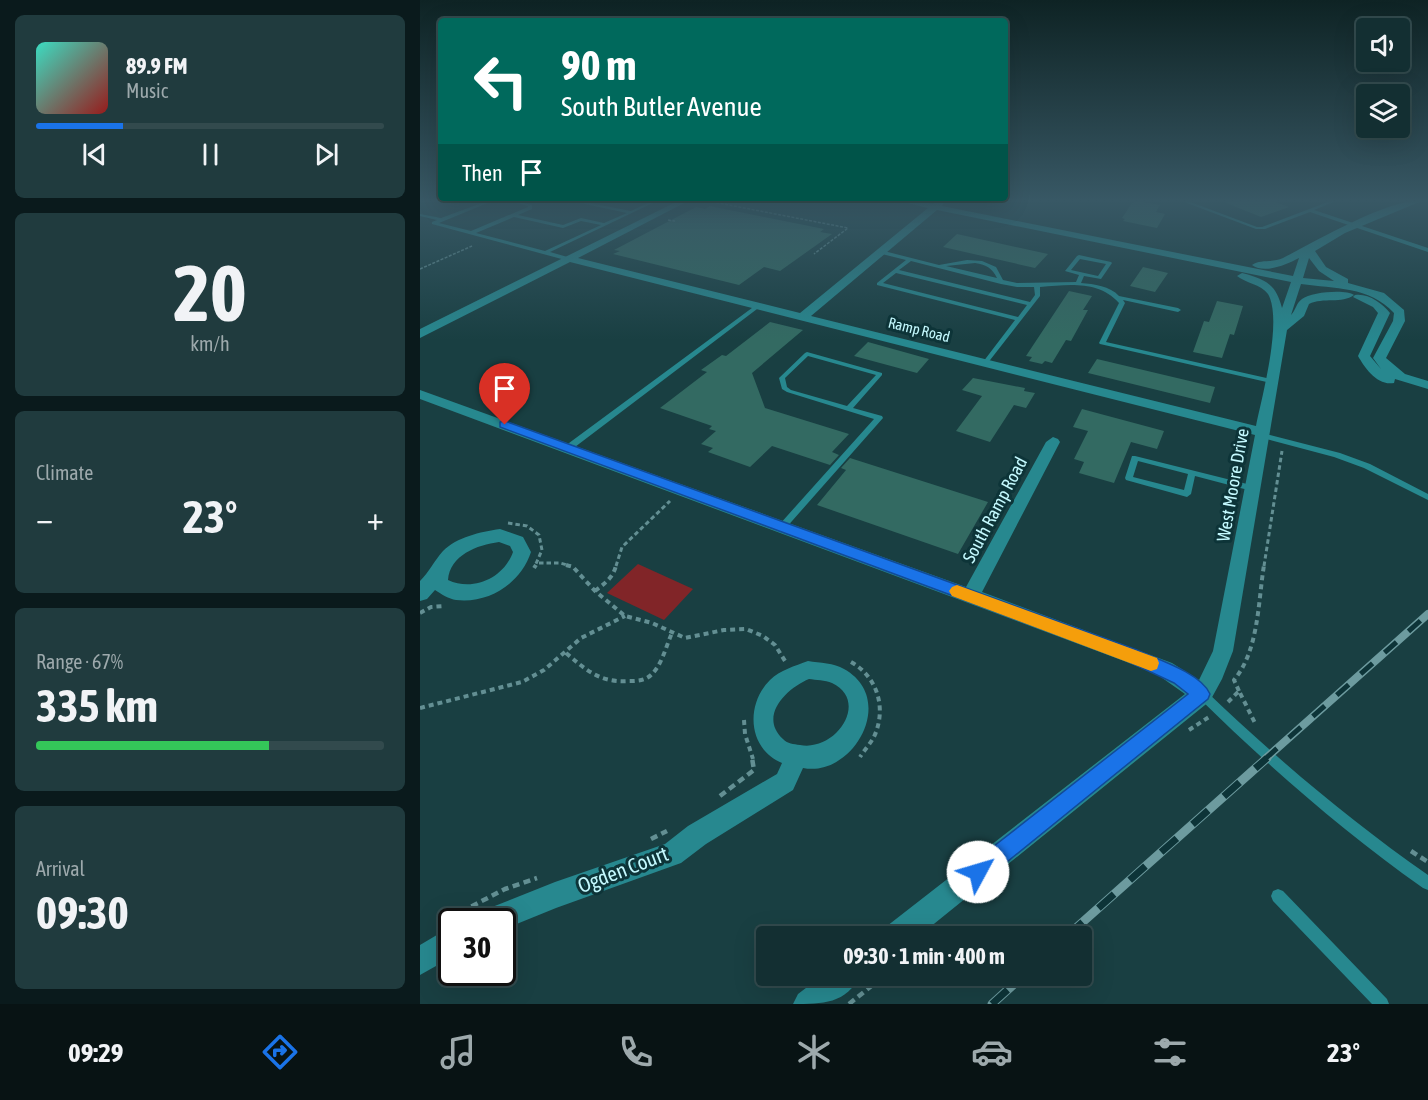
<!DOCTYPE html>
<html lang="en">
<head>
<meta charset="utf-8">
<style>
	:root { --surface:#132f32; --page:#203b3e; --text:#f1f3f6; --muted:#9da9ac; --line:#324a4d; --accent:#1a73e8 }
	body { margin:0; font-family:"Asap Condensed",sans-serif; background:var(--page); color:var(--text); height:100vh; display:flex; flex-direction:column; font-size:22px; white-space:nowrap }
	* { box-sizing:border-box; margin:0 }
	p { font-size:20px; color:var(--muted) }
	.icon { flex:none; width:33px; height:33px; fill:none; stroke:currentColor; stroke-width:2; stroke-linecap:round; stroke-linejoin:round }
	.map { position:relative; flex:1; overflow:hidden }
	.panel { display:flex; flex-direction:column; gap:15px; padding:15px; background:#0a1a1c; width:420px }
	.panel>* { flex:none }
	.banner { position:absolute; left:18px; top:18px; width:570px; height:183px; border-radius:6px; box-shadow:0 6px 24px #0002,0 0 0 2px var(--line); background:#00695c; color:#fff; overflow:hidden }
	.buttons { position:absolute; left:936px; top:18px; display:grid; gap:12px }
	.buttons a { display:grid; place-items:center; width:54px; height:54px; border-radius:6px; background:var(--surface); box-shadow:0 6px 24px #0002,0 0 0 2px var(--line); font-size:30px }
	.speed { position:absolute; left:18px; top:908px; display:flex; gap:12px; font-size:30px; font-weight:700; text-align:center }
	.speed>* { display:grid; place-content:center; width:78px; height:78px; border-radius:50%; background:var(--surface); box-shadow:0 6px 24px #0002,0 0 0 2px var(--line); line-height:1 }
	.speed .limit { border:3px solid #111; border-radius:9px; background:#fff; color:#111 }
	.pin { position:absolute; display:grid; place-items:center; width:51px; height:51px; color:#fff; margin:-62px -26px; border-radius:50% 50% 50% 0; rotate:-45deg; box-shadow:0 0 6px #0007 }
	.pin .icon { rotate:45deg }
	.me { position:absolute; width:66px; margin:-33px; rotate:51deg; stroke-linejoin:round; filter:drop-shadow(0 0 4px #0008) }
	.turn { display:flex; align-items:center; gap:21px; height:126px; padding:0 24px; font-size:27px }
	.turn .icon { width:78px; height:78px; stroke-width:2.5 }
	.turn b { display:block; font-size:42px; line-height:51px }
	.then { display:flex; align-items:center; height:57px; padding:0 24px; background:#0003; gap:12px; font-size:22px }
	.big { font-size:45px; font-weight:700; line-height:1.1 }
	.panel .tile { flex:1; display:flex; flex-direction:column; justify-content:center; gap:9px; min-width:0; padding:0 21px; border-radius:9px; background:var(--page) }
	.panel .dial { align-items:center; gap:0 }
	.dial b { font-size:78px; line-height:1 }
	.song { display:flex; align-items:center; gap:18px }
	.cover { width:72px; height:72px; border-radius:9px; background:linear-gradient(135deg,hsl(170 70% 55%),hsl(0 70% 35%)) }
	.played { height:6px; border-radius:3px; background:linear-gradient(90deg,var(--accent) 25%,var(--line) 25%) }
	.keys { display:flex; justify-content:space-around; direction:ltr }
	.heat { display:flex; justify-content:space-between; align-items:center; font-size:33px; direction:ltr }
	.charge { height:9px; border-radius:4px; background:linear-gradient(90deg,#34c759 67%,var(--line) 0) }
	.trip { position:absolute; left:336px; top:926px; width:336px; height:60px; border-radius:6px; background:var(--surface); box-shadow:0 6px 24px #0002,0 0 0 2px var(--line); font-weight:700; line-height:60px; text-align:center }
	.tab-bar { display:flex; height:96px; justify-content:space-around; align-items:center; background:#081314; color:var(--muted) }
	.tab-bar .icon { width:42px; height:42px }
	.tab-bar .current { color:var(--accent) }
	.tab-bar b { font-size:27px; color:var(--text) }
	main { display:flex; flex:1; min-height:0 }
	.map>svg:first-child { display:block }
	.green { fill:#812528 }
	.building { fill:#336a62 }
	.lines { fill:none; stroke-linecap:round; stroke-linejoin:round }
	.path-far3 { stroke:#638f93; stroke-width:1.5; stroke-dasharray:3 1.5; stroke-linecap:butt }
	.path-far2 { stroke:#638f93; stroke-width:3; stroke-dasharray:4.5 3; stroke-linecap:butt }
	.path-far1 { stroke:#638f93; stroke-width:4; stroke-dasharray:5 4; stroke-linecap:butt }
	.path { stroke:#638f93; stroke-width:4.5; stroke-dasharray:7 4.5; stroke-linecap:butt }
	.service { fill:#27888f; fill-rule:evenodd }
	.minor { fill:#27888f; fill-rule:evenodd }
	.rail-far1-casing { stroke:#6d9b9f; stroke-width:8 }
	.rail-casing { stroke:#6d9b9f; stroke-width:9 }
	.rail-far1 { stroke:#0d3438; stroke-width:5; stroke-dasharray:16; stroke-linecap:butt }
	.rail { stroke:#0d3438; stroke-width:7; stroke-dasharray:21; stroke-linecap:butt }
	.route { fill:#1a73e8; stroke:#114b97; stroke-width:1.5 }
	.slow { fill:#f59e0b }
	.labels { text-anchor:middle; stroke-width:6; stroke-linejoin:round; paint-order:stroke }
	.far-street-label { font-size:15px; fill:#c4f9fe; stroke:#0d3438 }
	.street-label { font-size:18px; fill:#c4f9fe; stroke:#0d3438 }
	.near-street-label { font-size:21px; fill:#c4f9fe; stroke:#0d3438 }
</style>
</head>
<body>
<main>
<section class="panel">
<div class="tile">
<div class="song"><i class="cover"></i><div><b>89.9 FM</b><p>Music</p></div></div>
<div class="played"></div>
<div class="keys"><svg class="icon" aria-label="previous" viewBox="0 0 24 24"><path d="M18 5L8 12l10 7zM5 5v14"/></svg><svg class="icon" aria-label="pause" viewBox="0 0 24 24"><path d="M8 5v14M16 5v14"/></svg><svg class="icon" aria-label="next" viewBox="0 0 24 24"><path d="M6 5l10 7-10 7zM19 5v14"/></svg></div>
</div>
<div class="tile dial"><b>20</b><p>km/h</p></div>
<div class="tile"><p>Climate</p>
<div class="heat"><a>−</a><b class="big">23°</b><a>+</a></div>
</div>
<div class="tile"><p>Range · 67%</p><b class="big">335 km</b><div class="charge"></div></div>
<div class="tile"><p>Arrival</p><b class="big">09:30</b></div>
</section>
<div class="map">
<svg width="1008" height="1004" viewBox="0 0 1008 1004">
	<rect width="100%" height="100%" fill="#193f42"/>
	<path class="green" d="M218,564L273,589L244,620L187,593Z"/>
	<path class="building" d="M799,200H850L869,207L841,217Z
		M717,201L740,205L736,212L745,214L737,228L703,221L705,219L702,218L712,203Z
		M290,206L404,229L400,232L412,234L360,271L344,267L319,285L193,254L200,251L194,250L276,207L285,209Z
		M537,234L628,254L615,268L523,247Z
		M723,267L748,273L735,292L710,286Z
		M649,291L672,296L663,310H668L651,341L646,340L632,363L625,361L622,364L609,361L612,357L606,356Z
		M797,301L823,306L814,335L810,334L802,358L773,352L784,321L789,322Z
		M350,322L383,330L332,373L345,408L429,434L412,452L419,455L410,465L352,446L330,467L288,452L293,448L281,444L296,431L289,429L292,426L240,408L287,372L281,370L302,355L306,356Z
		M448,342L509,359L497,373L434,356Z
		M677,359L795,387L790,403L668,373Z
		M553,378L605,388L604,391L615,393L606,408L594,405L570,442L536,431L562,396L542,390Z
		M662,409L744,431L737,449L711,442L694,483L659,473L664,462L654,459L668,431L653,427Z
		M430,458L568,502L538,554L397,505L426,470L421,468Z"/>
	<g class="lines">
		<path class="path-far3" d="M283,200L428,228L394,254
			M248,220L255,221
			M0,269L52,246"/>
		<path class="path-far2" d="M88,523L107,526L119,535L122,550L115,566
			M119,563H140L151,566
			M196,566L202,547L250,501
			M844,566L862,451"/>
		<path class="path-far1" d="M146,565L153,567L175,591L205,616L232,623L265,638L304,630L326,629L343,636L355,645L365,661
			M114,568L116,565
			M175,591C184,584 194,577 196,565
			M0,613L11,607L24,606
			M146,653C166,670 180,683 208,681C216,681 225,681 231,675C242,665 246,646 252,633
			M431,662C456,676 466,705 456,732C453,741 445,749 440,757
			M819,691L814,680C839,650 838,602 844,565
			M808,702L819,691L836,725
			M0,708L102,682L124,670L161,638L205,616
			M324,720L325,734L333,759
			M769,730L789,717"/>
		<path class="path" d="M300,796L334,770L332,758
			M231,839L247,831
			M991,851L1008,862
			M31,917L85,889L117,878
			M429,1004L465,975"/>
		<path class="service" d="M70,200H75L19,223L51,231L108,207V206L85,200H92L112,205V209L98,215L143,225L161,218L184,223L207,213L146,200H154L211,211L234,200H239L130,252L151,258L152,259L149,261L12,224V222L17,220L0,216V214L21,218ZM94,217L143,228L161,221L181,225L125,251L56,233Z
			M759,200H765L837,227H842L913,200H918L894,210L1008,248V252L890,212L845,229H836Z
			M460,250L519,265L547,260L562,261L576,267L583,280L597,283L656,282L659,275L645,271L657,256L659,255L691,262L692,263L681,279L664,276L661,283C674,284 690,286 699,296L758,308L761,310L758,312L703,300L705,303L686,342L851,379L854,381L851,383L680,344L679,343L699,303C678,280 648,285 620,287V296L567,364H563V362L595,320L457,285V283L486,260L458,253L457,252ZM660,259L686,264L678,276L651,270ZM491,261L581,284L597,287H614L615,295L610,302L479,270ZM555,263C567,265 572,268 577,278L526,266ZM476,273L607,305L598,317L463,283Z
			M336,305L341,306L151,450H145L144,448L145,446Z
			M387,352L462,373V375L433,408L462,416L463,418L365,529H359L358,527L359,525L454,419L367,392L362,389L359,378L385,353ZM388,356L456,375L427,406L371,390L367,387L365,378Z
			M839,433H842L920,453L950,464L1008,494V500L944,468L914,457L839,437L838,435Z
			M712,456H715L835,486L836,488L832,491L775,476L771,494L767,497L706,480L705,478ZM718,461L768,474L764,490L713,477Z
			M783,690L787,692C856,758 929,820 1008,875V890L1003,888C923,831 849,767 779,698L778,695L779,692Z
			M858,889L863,891L967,999L969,1004H952L853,901L851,896L853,891Z"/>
		<path class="minor" d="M260,200H270L158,258L380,313L508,208L475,200H491L513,204L520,200L524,203L522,206L873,276L879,258C866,265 844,274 832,265C840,259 853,263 863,258C896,241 969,198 1004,200L925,233L895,251L906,267L928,279V283L964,293L984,310L985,321L966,358L985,374L1008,381V389L975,379L974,383C957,386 945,368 938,356L958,313L953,307L933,297L935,295C948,293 962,303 970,313L950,356L961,369L953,358L973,321L974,313C949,286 915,289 881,284L871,315C876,310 876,303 882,299C891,292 926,289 934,295C922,304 903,297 889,304L884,316L867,330L813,651L802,679L790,701L499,936H463L467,926L765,694L738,675L704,661L0,399V390L546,587L626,442L633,437L638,439L640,442L562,592L752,663L779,680L793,651L835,435L150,262L0,338V329ZM517,210L871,282L862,308C856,284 845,279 822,273L817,276C825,283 841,284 848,294C863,320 842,396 836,426L391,316ZM889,258L899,271L914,281L883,278Z
			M80,529L103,537L111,552C101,583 69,604 36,600C29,599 21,594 15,590L7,599L0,601V581C9,572 14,561 23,551C37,537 60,532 80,529ZM79,542L90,546L93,552C84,578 53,592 28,580C30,555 57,545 79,542Z
			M388,661C400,663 414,663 424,669C478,699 433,778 383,768L373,790L286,844L261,863L136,908L82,930V921H58L62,911L135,882L245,844L268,826L357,774L362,763C328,749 325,705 350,680C360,670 375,666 388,661ZM389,679C396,680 405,680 412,683C450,701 416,752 380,745C373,744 368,744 363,739C338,716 367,688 389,679Z
			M32,926V957L0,975V945Z
			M403,975H440C427,1004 402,1004 373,1004L378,994Z"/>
		<g class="rail-far1-casing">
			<path id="rail-far1" d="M845,759L1008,614"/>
		</g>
		<g class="rail-casing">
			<path id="rail" d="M647,936L847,758
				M572,1004L604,975"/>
		</g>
		<use href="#rail-far1" class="rail-far1"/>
		<use href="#rail" class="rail"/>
	</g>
	<linearGradient id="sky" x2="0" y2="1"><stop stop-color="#0e2324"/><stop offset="0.59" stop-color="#385865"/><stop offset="1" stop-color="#385865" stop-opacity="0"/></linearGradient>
	<rect width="1008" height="340" fill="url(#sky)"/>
	<path class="route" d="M85,421L717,650C737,659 781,673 790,694L788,699L566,879L558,883L551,879L547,872L551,864L768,694L754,683L705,660L80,427V422Z"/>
	<path class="slow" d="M537,585L737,658L739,663L737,669L731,671L532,596L529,591L532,587Z"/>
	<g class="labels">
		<g class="far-street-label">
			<text transform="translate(499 330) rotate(14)" y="5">Ramp Road</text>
		</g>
		<g class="street-label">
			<text transform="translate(813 485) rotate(-80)" y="6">West Moore Drive</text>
			<text transform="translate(575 510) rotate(-62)" y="6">South Ramp Road</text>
		</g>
		<g class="near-street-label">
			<text transform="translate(203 870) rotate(-21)" y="7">Ogden Court</text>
		</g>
	</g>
</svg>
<div class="buttons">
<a><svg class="icon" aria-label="sound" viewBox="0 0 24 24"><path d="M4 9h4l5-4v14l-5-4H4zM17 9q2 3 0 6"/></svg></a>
<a><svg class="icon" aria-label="layers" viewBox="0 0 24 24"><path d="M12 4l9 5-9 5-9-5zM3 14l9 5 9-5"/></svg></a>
</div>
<div class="speed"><div class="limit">30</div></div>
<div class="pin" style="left:85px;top:425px;background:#d93025"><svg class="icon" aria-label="arrive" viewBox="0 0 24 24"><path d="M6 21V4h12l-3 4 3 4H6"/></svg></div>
<svg class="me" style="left:558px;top:872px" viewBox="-20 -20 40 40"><circle r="19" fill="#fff"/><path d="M0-13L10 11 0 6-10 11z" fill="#1a73e8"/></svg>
<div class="trip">09:30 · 1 min · 400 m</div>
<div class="banner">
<div class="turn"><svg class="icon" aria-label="left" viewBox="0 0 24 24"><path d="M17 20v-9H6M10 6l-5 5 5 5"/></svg><div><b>90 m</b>South Butler Avenue</div></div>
<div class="then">Then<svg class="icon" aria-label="arrive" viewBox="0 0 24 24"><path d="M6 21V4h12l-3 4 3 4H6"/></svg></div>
</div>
</div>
</main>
<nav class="tab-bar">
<b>09:29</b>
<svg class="icon current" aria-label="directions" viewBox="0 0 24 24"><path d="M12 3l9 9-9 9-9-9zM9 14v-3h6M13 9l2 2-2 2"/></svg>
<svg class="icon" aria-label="music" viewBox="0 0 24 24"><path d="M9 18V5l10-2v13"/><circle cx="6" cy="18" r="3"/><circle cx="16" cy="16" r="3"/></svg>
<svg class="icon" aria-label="phone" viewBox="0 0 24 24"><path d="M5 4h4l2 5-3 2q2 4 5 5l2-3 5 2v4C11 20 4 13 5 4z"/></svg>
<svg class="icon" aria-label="climate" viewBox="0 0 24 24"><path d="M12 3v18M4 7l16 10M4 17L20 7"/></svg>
<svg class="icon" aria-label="car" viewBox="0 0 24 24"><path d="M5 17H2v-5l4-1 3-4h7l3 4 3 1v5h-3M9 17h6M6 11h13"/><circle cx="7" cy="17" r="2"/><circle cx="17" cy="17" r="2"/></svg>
<svg class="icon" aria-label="filters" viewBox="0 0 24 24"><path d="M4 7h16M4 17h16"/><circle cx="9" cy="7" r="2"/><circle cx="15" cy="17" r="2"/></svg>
<b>23°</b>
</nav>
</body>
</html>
